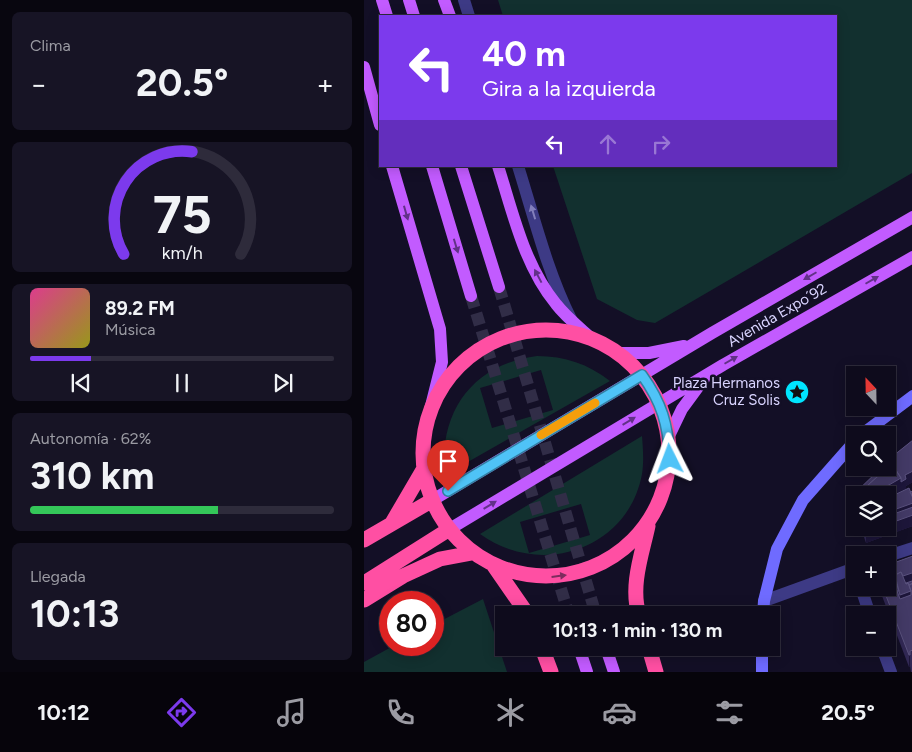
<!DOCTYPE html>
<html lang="es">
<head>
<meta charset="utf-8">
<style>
	:root { --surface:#0e0b1c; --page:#171425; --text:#f1f3f6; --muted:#9b9ba3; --line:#2e2b3b; --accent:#7c3aed }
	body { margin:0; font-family:Figtree,sans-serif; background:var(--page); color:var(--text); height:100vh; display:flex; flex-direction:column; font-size:19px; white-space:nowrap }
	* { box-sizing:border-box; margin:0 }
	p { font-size:16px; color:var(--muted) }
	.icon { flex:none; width:28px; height:28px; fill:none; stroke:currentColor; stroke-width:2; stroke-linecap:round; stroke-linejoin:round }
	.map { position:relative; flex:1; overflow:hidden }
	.sheet { display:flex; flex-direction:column; gap:12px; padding:12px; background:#08060f; width:364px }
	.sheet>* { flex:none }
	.top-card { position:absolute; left:15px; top:15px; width:458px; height:152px; border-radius:0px; box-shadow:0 2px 12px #0003,0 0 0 1px var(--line); background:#7c3aed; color:#fff; overflow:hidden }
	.needle { width:32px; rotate:338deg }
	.tools { position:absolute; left:482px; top:366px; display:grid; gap:10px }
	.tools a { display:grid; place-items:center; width:50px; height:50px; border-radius:0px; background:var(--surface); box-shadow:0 2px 12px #0003,0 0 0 1px var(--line); font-size:25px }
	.speed { position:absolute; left:15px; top:591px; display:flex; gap:10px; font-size:25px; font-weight:700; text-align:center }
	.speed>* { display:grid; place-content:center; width:65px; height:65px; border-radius:50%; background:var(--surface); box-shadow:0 2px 12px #0003,0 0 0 1px var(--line); line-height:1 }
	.speed .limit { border:8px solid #d22; background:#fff; color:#111 }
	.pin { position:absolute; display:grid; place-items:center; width:42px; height:42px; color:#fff; margin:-51px -21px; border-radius:50% 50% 50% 0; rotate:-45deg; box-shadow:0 0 5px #0007 }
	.pin .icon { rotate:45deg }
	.me { position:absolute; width:55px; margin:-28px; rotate:357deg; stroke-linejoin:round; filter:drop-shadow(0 0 4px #0008) }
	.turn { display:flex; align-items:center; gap:18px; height:105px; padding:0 20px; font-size:22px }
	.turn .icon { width:65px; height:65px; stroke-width:2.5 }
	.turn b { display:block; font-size:35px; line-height:42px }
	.lanes { display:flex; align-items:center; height:48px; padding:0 20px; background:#0003; justify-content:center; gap:25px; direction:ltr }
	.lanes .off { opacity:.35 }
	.big { font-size:38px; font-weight:700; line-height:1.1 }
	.sheet .widget { flex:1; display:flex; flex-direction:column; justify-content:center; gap:8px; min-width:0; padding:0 18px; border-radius:8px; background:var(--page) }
	.sheet .dial { align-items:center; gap:0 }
	.dial svg { height:130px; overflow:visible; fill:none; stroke:var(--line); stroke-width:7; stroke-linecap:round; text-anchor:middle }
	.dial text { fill:var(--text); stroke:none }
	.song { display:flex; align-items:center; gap:15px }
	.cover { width:60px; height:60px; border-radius:8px; background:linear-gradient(135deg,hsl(330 70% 55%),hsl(60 70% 35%)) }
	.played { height:5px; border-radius:2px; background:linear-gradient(90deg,var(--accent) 20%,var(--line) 20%) }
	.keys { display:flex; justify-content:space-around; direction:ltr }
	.heat { display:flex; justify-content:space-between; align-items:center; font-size:28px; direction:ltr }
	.charge { height:8px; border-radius:4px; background:linear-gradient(90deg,#34c759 62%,var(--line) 0) }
	.trip { position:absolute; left:131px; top:606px; width:285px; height:50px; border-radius:0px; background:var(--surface); box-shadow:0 2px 12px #0003,0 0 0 1px var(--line); font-weight:700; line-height:50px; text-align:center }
	.dock { display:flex; height:80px; justify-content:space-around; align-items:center; background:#06040b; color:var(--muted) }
	.dock .icon { width:35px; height:35px }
	.dock .on { color:var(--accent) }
	.dock b { font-size:22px; color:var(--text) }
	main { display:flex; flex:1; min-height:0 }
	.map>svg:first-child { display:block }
	.green { fill:#12302f; fill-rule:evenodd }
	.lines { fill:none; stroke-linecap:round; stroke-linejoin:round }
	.primary-tunnel { stroke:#312d47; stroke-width:12; stroke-dasharray:12 6; stroke-linecap:butt }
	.street { stroke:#3d3a85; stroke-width:12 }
	.secondary { stroke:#6f6bff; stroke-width:12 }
	.primary { stroke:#c25bff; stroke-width:12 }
	.highway { stroke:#ff4fa3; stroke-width:15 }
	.wall { fill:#312854 }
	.shaded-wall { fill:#1d163a }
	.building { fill:#433a66; stroke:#5a527e }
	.oneway { fill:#837fbc }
	.oneway2 { fill:#623188 }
	.oneway3 { fill:#7d2c5e }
	.route-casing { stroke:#337fa1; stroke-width:12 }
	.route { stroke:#4fc3f7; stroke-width:9 }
	.slow { stroke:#f59e0b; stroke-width:9 }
	.labels { text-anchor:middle; stroke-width:5; stroke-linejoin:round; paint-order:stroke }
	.street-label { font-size:15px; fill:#d9d4ff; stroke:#130f26 }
	.poi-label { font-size:15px; fill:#d9d4ff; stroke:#130f26; text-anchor:end }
</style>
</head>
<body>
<main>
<section class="sheet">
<div class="widget"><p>Clima</p>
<div class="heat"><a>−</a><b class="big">20.5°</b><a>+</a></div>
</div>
<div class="widget dial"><svg viewBox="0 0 100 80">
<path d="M14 69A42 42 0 1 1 86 69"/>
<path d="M14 69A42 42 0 0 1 56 6" stroke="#7c3aed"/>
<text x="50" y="56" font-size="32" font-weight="700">75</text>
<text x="50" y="72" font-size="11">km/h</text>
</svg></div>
<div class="widget">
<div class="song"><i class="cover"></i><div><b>89.2 FM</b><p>Música</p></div></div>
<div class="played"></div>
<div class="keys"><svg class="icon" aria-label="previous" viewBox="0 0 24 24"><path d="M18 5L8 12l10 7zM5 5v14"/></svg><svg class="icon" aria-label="pause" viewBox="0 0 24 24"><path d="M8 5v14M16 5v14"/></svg><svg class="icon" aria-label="next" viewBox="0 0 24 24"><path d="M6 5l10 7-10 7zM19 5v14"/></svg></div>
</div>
<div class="widget"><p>Autonomía · 62%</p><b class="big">310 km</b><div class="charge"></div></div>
<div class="widget"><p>Llegada</p><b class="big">10:13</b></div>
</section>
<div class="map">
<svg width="549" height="672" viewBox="0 0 549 672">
	<rect width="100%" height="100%" fill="#130f26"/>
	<path class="green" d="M134,0H548V173L291,323L273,320L233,299L189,166H471V16H139Z
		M173,356C201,356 224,364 246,381L81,475C74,412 109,364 173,356ZM177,370L189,410L128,428L116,388Z
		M278,436C279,449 280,461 278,474C264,550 176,578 116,534ZM217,504L226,535L165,553L156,522Z
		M119,599L143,672H0V662L31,645H69V625Z"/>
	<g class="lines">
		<path class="primary-tunnel" d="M135,287L232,615
			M107,296L205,615"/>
		<path class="street" d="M100,0L105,16
			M154,166C170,217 183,271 207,319
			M524,556L549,548
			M497,588L506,615
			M400,601L491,568
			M518,648L527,672"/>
		<path class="secondary" d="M497,435L549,396
			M399,615L400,601L413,549L439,500L491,441
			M398,672V648"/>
		<path class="primary" d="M18,0L23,16
			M45,0L50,16
			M80,0L86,16
			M0,67L16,125
			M28,166L76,329L78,362L66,410
			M68,166L107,296
			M97,166L135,287
			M134,166C149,213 160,265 192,304C202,317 216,328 228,339
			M255,353H285L320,346
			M305,436L318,409L340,379
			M67,501L348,333L549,217
			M84,530L359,365L549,257
			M215,648L223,672
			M242,648L250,672"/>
		<path class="highway" d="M59 453a123 123 0 1 1 246 0a123 123 0 1 1-246 0Z
			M28,523L59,470
			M0,540L67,501
			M130,566L164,615
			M0,583L84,530
			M0,600L39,576L76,559L108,553
			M275,615C266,586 278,554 284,526
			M178,648L187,672
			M285,648L292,672"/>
	</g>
	<path class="wall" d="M549,440V482L542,486V489L545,488L546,492L549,491V526L502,543L497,528H524V495H491V513L489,507V495L517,468H524V460Z
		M549,556V672H547L546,666L545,667L515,588H524V565Z"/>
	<path class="shaded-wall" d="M549,471V482L542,486V490L524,501V495H518V489Z
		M549,503V526L502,543V531L509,528H524V510Z
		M548,573V584L535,589L532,578Z
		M547,591L549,595L536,611V595Z
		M545,655H546V666L545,667Z"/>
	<path class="building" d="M549,440V471L541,475L542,479L537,482V478L528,464L505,484L502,489L501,495H491V502L489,495L517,468H524V460Z
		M528,464L537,478L518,489L520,495H501L502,489L505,484Z
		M545,488L549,498V503L524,512V498Z
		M549,491V498L546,492Z
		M549,507V515L524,524V516Z
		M501,528H513L502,531Z
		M549,556V573H548L539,576L537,572L531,575V579L535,591H533L536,599L547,595V591L545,585L549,583V650L546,651V655H545L519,588H524V565Z
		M537,572L542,584L544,583L547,591L536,595L531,575Z
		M548,581L549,583L546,585H545L544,583L542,584V583Z"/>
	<defs><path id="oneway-solid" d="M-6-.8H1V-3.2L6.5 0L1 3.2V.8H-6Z" transform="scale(1.25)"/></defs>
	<use class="oneway" href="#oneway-solid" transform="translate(169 212) rotate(-107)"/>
	<g class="oneway2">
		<use href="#oneway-solid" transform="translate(42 213) rotate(74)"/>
		<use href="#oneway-solid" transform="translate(92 246) rotate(73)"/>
		<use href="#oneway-solid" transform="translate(174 276) rotate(-118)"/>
		<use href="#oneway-solid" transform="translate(446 276) rotate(150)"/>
		<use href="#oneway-solid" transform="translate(508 280) rotate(-30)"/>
		<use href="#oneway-solid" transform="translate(367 360) rotate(-30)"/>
		<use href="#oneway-solid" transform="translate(265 421) rotate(-31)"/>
		<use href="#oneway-solid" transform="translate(126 505) rotate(-31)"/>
	</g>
	<use class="oneway3" href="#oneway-solid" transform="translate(195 576) rotate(-7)"/>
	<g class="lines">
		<g class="route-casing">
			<path id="route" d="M84,491L278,375C298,403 304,424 306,459"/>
		</g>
		<use href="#route" class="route"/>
		<path class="slow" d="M177,435L231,403"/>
	</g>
	<defs>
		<g id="sight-disc" transform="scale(1.25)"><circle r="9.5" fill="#00e5ff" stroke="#130f26"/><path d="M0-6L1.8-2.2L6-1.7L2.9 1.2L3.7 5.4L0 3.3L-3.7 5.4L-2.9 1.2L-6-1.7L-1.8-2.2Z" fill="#111"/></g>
	</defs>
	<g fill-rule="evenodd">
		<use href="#sight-disc" x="433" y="392"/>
	</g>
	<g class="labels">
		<g class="street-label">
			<text transform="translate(413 315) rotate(-30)" y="5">Avenida Expo´92</text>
		</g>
		<g class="poi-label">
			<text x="416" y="388">Plaza Hermanos<tspan x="416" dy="17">Cruz Solis</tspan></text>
		</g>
	</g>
</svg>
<div class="tools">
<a><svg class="needle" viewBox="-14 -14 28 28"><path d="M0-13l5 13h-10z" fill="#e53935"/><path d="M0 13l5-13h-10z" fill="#9b9ba3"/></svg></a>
<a><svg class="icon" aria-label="search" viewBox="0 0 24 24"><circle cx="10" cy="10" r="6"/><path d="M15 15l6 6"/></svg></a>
<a><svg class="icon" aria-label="layers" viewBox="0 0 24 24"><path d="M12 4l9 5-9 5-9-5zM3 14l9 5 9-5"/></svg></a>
<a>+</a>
<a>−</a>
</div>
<div class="speed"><div class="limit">80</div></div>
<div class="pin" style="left:84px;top:491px;background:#d93025"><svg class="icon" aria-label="arrive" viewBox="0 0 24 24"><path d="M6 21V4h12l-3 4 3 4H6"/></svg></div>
<svg class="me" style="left:306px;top:459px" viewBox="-20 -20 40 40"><path d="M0-17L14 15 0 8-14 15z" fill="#4fc3f7" stroke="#fff" stroke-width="4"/></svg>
<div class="trip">10:13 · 1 min · 130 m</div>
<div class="top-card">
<div class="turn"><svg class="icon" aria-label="left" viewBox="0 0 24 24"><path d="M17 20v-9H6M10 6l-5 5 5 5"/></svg><div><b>40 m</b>Gira a la izquierda</div></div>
<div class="lanes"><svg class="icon" aria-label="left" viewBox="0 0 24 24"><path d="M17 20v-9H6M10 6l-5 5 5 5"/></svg><svg class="icon off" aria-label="ahead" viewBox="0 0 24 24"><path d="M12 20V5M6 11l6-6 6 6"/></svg><svg class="icon off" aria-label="right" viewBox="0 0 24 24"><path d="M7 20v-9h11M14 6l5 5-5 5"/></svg></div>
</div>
</div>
</main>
<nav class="dock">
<b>10:12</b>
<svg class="icon on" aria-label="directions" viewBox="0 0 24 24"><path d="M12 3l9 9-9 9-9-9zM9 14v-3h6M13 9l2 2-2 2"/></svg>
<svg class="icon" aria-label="music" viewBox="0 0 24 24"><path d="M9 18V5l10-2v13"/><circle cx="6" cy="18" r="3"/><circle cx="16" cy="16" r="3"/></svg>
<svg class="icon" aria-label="phone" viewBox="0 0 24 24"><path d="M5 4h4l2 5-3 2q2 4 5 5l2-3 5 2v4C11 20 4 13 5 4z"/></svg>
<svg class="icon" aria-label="climate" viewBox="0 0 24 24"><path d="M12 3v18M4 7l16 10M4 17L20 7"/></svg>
<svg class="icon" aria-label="car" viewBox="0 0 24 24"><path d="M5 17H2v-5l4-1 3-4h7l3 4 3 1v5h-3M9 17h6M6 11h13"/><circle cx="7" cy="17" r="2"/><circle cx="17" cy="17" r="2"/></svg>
<svg class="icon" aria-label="filters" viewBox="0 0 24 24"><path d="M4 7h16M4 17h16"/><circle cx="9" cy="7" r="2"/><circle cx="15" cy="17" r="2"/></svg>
<b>20.5°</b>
</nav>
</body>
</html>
